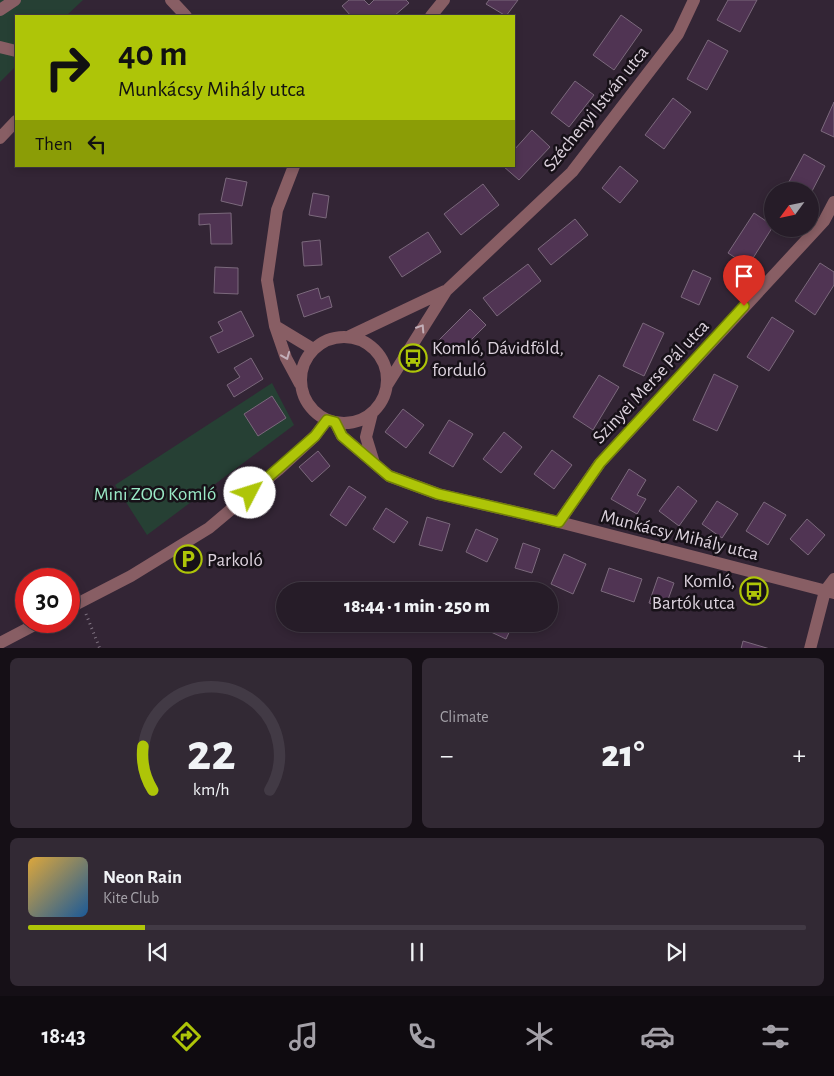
<!DOCTYPE html>
<html lang="en">
<head>
<meta charset="utf-8">
<style>
	:root { --surface:#261c28; --page:#322934; --text:#f1f3f6; --muted:#a4a1a8; --line:#423a45; --accent:#aec508 }
	body { margin:0; font-family:"Alegreya Sans",sans-serif; background:var(--page); color:var(--text); height:100vh; display:flex; flex-direction:column; font-size:19px; white-space:nowrap }
	* { box-sizing:border-box; margin:0 }
	p { font-size:16px; color:var(--muted) }
	.icon { flex:none; width:28px; height:28px; fill:none; stroke:currentColor; stroke-width:2; stroke-linecap:round; stroke-linejoin:round }
	.map { position:relative; height:648px; overflow:hidden }
	.details { display:flex; flex-direction:column; gap:10px; padding:10px; background:#150f16; flex:1 }
	.details>* { flex:none }
	.banner { position:absolute; left:15px; top:15px; width:500px; height:152px; border-radius:0px; box-shadow:0 2px 8px #0003,0 0 0 1px var(--line); background:#aec508; color:#111; overflow:hidden }
	.needle { width:32px; rotate:237deg }
	.fabs { position:absolute; left:764px; top:182px; display:grid; gap:10px }
	.fabs a { display:grid; place-items:center; width:55px; height:55px; border-radius:50%; background:var(--surface); box-shadow:0 2px 8px #0003,0 0 0 1px var(--line); font-size:25px }
	.speed { position:absolute; left:15px; top:568px; display:flex; gap:10px; font-size:25px; font-weight:700; text-align:center }
	.speed>* { display:grid; place-content:center; width:65px; height:65px; border-radius:50%; background:var(--surface); box-shadow:0 2px 8px #0003,0 0 0 1px var(--line); line-height:1 }
	.speed .limit { border:8px solid #d22; background:#fff; color:#111 }
	.pin { position:absolute; display:grid; place-items:center; width:42px; height:42px; color:#fff; margin:-51px -21px; border-radius:50% 50% 50% 0; rotate:-45deg; box-shadow:0 0 5px #0007 }
	.pin .icon { rotate:45deg }
	.me { position:absolute; width:55px; margin:-28px; rotate:50deg; stroke-linejoin:round; filter:drop-shadow(0 0 4px #0008) }
	.turn { display:flex; align-items:center; gap:18px; height:105px; padding:0 20px; font-size:22px }
	.turn .icon { width:65px; height:65px; stroke-width:2.5 }
	.turn b { display:block; font-size:35px; line-height:42px }
	.then { display:flex; align-items:center; height:48px; padding:0 20px; background:#0003; gap:10px; font-size:19px }
	.big { font-size:38px; font-weight:800; line-height:1.1 }
	.details .tile { flex:1; display:flex; flex-direction:column; justify-content:center; gap:8px; min-width:0; padding:0 18px; border-radius:8px; background:var(--page) }
	.details .dial { align-items:center; gap:0 }
	.dial svg { height:130px; overflow:visible; fill:none; stroke:var(--line); stroke-width:7; stroke-linecap:round; text-anchor:middle }
	.dial text { fill:var(--text); stroke:none }
	.song { display:flex; align-items:center; gap:15px }
	.cover { width:60px; height:60px; border-radius:8px; background:linear-gradient(135deg,hsl(40 70% 55%),hsl(210 70% 35%)) }
	.played { height:5px; border-radius:2px; background:linear-gradient(90deg,var(--accent) 15%,var(--line) 15%) }
	.keys { display:flex; justify-content:space-around; direction:ltr }
	.heat { display:flex; justify-content:space-between; align-items:center; font-size:28px; direction:ltr }
	.details .tiles { flex:1; display:grid; gap:10px; grid-template-columns:1fr 1fr }
	.tile:last-child { grid-column:span 2 }
	.trip { position:absolute; left:276px; top:582px; width:282px; height:50px; border-radius:25px; background:var(--surface); box-shadow:0 2px 8px #0003,0 0 0 1px var(--line); font-weight:800; line-height:50px; text-align:center }
	.dock { display:flex; height:80px; justify-content:space-around; align-items:center; background:#0f0b10; color:var(--muted) }
	.dock .icon { width:35px; height:35px }
	.dock .active { color:var(--accent) }
	.dock b { font-size:22px; color:var(--text) }
	.map>svg:first-child { display:block }
	.green { fill:#264034 }
	.building { fill:#503453; stroke:#7b697c }
	.lines { fill:none; stroke-linecap:round; stroke-linejoin:round }
	.path { stroke:#827684; stroke-width:3; stroke-dasharray:1 4; stroke-linecap:butt }
	.minor { stroke:#885e64; stroke-width:12 }
	.oneway { stroke:#c3afb9 }
	.route-casing { stroke:#718005; stroke-width:12 }
	.route { stroke:#aec508; stroke-width:9 }
	.labels { text-anchor:middle; stroke-width:5; stroke-linejoin:round; paint-order:stroke }
	.street-label { font-size:19px; fill:#dcd2dd; stroke:#171118 }
	.poi-label { font-size:19px; fill:#dcd2dd; stroke:#171118; text-anchor:start }
	.park-label { font-size:19px; fill:#9ae9c6; stroke:#171118 }
</style>
</head>
<body>
<div class="map">
<svg width="834" height="649" viewBox="0 0 834 649">
	<rect width="100%" height="100%" fill="#332535"/>
	<path class="green" d="M0,0H83L66,16H16V66L0,82Z
		M272,383L294,425L147,535L115,485Z"/>
	<path class="building" d="M349,0H364L369,5L374,0H406L409,3L394,16H351L342,6Z
		M489,0H518L506,16L486,4Z
		M728,0H757L740,32L717,20Z
		M621,15L642,30L614,70L593,55Z
		M708,40L728,51L707,90L687,79Z
		M575,81L594,95L569,127L551,113Z
		M673,98L691,112L664,149L645,135Z
		M834,102V137L821,131Z
		M532,130L550,147L519,180L503,166H514V150Z
		M804,154L825,166L810,195V191H784Z
		M620,166L638,181L620,203L602,188Z
		M226,178L247,182L242,206L221,201Z
		M483,184L499,205L461,235L444,214Z
		M313,193L329,196L326,218L309,215Z
		M231,213L232,244H211L210,224L199,225V214Z
		M754,213L772,225V228L748,266L728,253Z
		M575,219L588,235L551,265L538,249Z
		M428,232L441,252L402,277L389,257Z
		M320,240L322,265L304,266L302,242Z
		M820,263L834,272V285L815,315L795,301Z
		M528,264L541,281L497,316L483,298Z
		M215,267L238,268V294L214,293Z
		M693,270L711,278L699,305L681,297Z
		M318,288L321,299L329,296L332,307L304,317L297,295Z
		M470,309L486,325L455,356L439,340Z
		M241,311L254,336L218,353L210,337L223,331L218,322Z
		M772,317L794,331L769,371L747,357Z
		M643,323L664,333L644,376L623,366Z
		M251,358L263,379L234,397L227,385L240,377L234,368Z
		M714,374L738,386L717,431L693,420Z
		M599,375L619,387L593,430L573,417Z
		M272,396L286,418L258,436L244,414Z
		M403,409L424,425L406,448L385,432Z
		M449,420L473,434L453,467L429,453Z
		M504,432L522,447L501,473L483,459Z
		M552,450L572,465L554,489L534,474Z
		M318,451L330,466L312,482L299,467Z
		M629,469L646,480L637,495L646,499L637,514L611,499Z
		M349,486L366,497L346,526L330,515Z
		M678,486L697,501L679,526L659,511Z
		M717,501L738,514L722,538L702,524Z
		M764,502L786,515L768,545L746,531Z
		M386,508L408,522L394,543L373,529Z
		M427,517L450,524L442,551L419,545Z
		M807,519L825,535L808,555L790,539Z
		M476,529L498,539L487,562L466,552Z
		M523,543L540,549L532,573L515,568Z
		M564,554L586,564L573,594L551,584Z
		M609,568L642,579L634,602L601,591Z
		M658,577L674,583L665,608L649,603Z
		M495,624H513L506,639L491,632Z
		M743,641L770,649H741Z"/>
	<g class="lines">
		<path class="path" d="M86,614L100,649"/>
		<path class="minor" d="M171,0L186,16
			M0,10L15,0
			M431,16L444,0
			M0,47L16,51
			M0,138L16,121
			M294,166L277,210L267,280L275,326L286,358L300,384
			M275,326L313,349
			M350,336L445,291
			M301 380a43 43 0 1 1 86 0a43 43 0 1 1-86 0Z
			M387,385L446,291L572,172L678,34L694,0
			M372,413L366,437L374,463
			M335,422L342,436L389,476L438,494L559,522L834,593
			M559,522L600,463L824,221L834,202
			M69,608L131,576L209,528L278,470L315,436L327,420
			M0,643L42,621
			M810,649L825,591L834,579"/>
	</g>
	<defs><path id="oneway-chevron" d="M-2-3.5L2.5 0L-2 3.5" fill="none" stroke-width="1.6" stroke-linecap="round" stroke-linejoin="round" transform="scale(1.25)"/></defs>
	<g class="oneway">
		<use href="#oneway-chevron" transform="translate(421 328) rotate(-57)"/>
		<use href="#oneway-chevron" transform="translate(286 356) rotate(68)"/>
	</g>
	<g class="lines">
		<g class="route-casing">
			<path id="route" d="M250,493L315,436L327,420L335,422L342,436L389,476L438,494L559,522L600,463L744,306"/>
		</g>
		<use href="#route" class="route"/>
	</g>
	<defs>
		<g id="bus-ring" transform="scale(1.4375)"><circle r="9.5" fill="#171118" stroke="#aec508" stroke-width="1.5"/><path d="M-5-6H5V4H4V6H2V4H-2V6H-4V4H-5ZM-3.5-4V0h7V-4ZM-3.5 1.2v1.5H-2V1.2ZM2 1.2v1.5H3.5V1.2Z" fill="#aec508"/></g>
		<g id="parking-ring" transform="scale(1.4375)"><circle r="9.5" fill="#171118" stroke="#aec508" stroke-width="1.5"/><path d="M-3.5-5.5H1a3.5 3.5 0 0 1 0 7H-1V5.5H-3.5ZM-1-3.4V-.6H.8a1.4 1.4 0 0 0 0-2.8Z" fill="#aec508"/></g>
	</defs>
	<g fill-rule="evenodd">
		<use href="#bus-ring" x="413" y="358"/>
		<use href="#parking-ring" x="188" y="559"/>
		<use href="#bus-ring" x="754" y="591"/>
	</g>
	<g class="labels">
		<g class="street-label">
			<text transform="translate(595 108) rotate(-51)" y="7">Széchenyi István utca</text>
			<text transform="translate(650 381) rotate(-47)" y="7">Szinyei Merse Pál utca</text>
			<text transform="translate(680 534) rotate(14)" y="7">Munkácsy Mihály utca</text>
		</g>
		<g class="poi-label">
			<text x="432" y="354">Komló, Dávidföld,<tspan x="432" dy="22">forduló</tspan></text>
			<text x="207" y="566">Parkoló</text>
			<text x="735" y="587" text-anchor="end">Komló,<tspan x="735" dy="22">Bartók utca</tspan></text>
		</g>
		<g class="park-label">
			<text x="155" y="500">Mini ZOO Komló</text>
		</g>
	</g>
</svg>
<div class="fabs">
<a><svg class="needle" viewBox="-14 -14 28 28"><path d="M0-13l5 13h-10z" fill="#e53935"/><path d="M0 13l5-13h-10z" fill="#a4a1a8"/></svg></a>
</div>
<div class="speed"><div class="limit">30</div></div>
<div class="pin" style="left:744px;top:306px;background:#d93025"><svg class="icon" aria-label="arrive" viewBox="0 0 24 24"><path d="M6 21V4h12l-3 4 3 4H6"/></svg></div>
<svg class="me" style="left:250px;top:493px" viewBox="-20 -20 40 40"><circle r="19" fill="#fff"/><path d="M0-13L10 11 0 6-10 11z" fill="#aec508"/></svg>
<div class="trip">18:44 · 1 min · 250 m</div>
<div class="banner">
<div class="turn"><svg class="icon" aria-label="right" viewBox="0 0 24 24"><path d="M7 20v-9h11M14 6l5 5-5 5"/></svg><div><b>40 m</b>Munkácsy Mihály utca</div></div>
<div class="then">Then<svg class="icon" aria-label="left" viewBox="0 0 24 24"><path d="M17 20v-9H6M10 6l-5 5 5 5"/></svg></div>
</div>
</div>
<section class="details">
<div class="tiles">
<div class="tile dial"><svg viewBox="0 0 100 80">
<path d="M14 69A42 42 0 1 1 86 69"/>
<path d="M14 69A42 42 0 0 1 8 42" stroke="#aec508"/>
<text x="50" y="56" font-size="32" font-weight="700">22</text>
<text x="50" y="72" font-size="11">km/h</text>
</svg></div>
<div class="tile"><p>Climate</p>
<div class="heat"><a>−</a><b class="big">21°</b><a>+</a></div>
</div>
<div class="tile">
<div class="song"><i class="cover"></i><div><b>Neon Rain</b><p>Kite Club</p></div></div>
<div class="played"></div>
<div class="keys"><svg class="icon" aria-label="previous" viewBox="0 0 24 24"><path d="M18 5L8 12l10 7zM5 5v14"/></svg><svg class="icon" aria-label="pause" viewBox="0 0 24 24"><path d="M8 5v14M16 5v14"/></svg><svg class="icon" aria-label="next" viewBox="0 0 24 24"><path d="M6 5l10 7-10 7zM19 5v14"/></svg></div>
</div>
</div>
</section>
<nav class="dock">
<b>18:43</b>
<svg class="icon active" aria-label="directions" viewBox="0 0 24 24"><path d="M12 3l9 9-9 9-9-9zM9 14v-3h6M13 9l2 2-2 2"/></svg>
<svg class="icon" aria-label="music" viewBox="0 0 24 24"><path d="M9 18V5l10-2v13"/><circle cx="6" cy="18" r="3"/><circle cx="16" cy="16" r="3"/></svg>
<svg class="icon" aria-label="phone" viewBox="0 0 24 24"><path d="M5 4h4l2 5-3 2q2 4 5 5l2-3 5 2v4C11 20 4 13 5 4z"/></svg>
<svg class="icon" aria-label="climate" viewBox="0 0 24 24"><path d="M12 3v18M4 7l16 10M4 17L20 7"/></svg>
<svg class="icon" aria-label="car" viewBox="0 0 24 24"><path d="M5 17H2v-5l4-1 3-4h7l3 4 3 1v5h-3M9 17h6M6 11h13"/><circle cx="7" cy="17" r="2"/><circle cx="17" cy="17" r="2"/></svg>
<svg class="icon" aria-label="filters" viewBox="0 0 24 24"><path d="M4 7h16M4 17h16"/><circle cx="9" cy="7" r="2"/><circle cx="15" cy="17" r="2"/></svg>
</nav>
</body>
</html>
